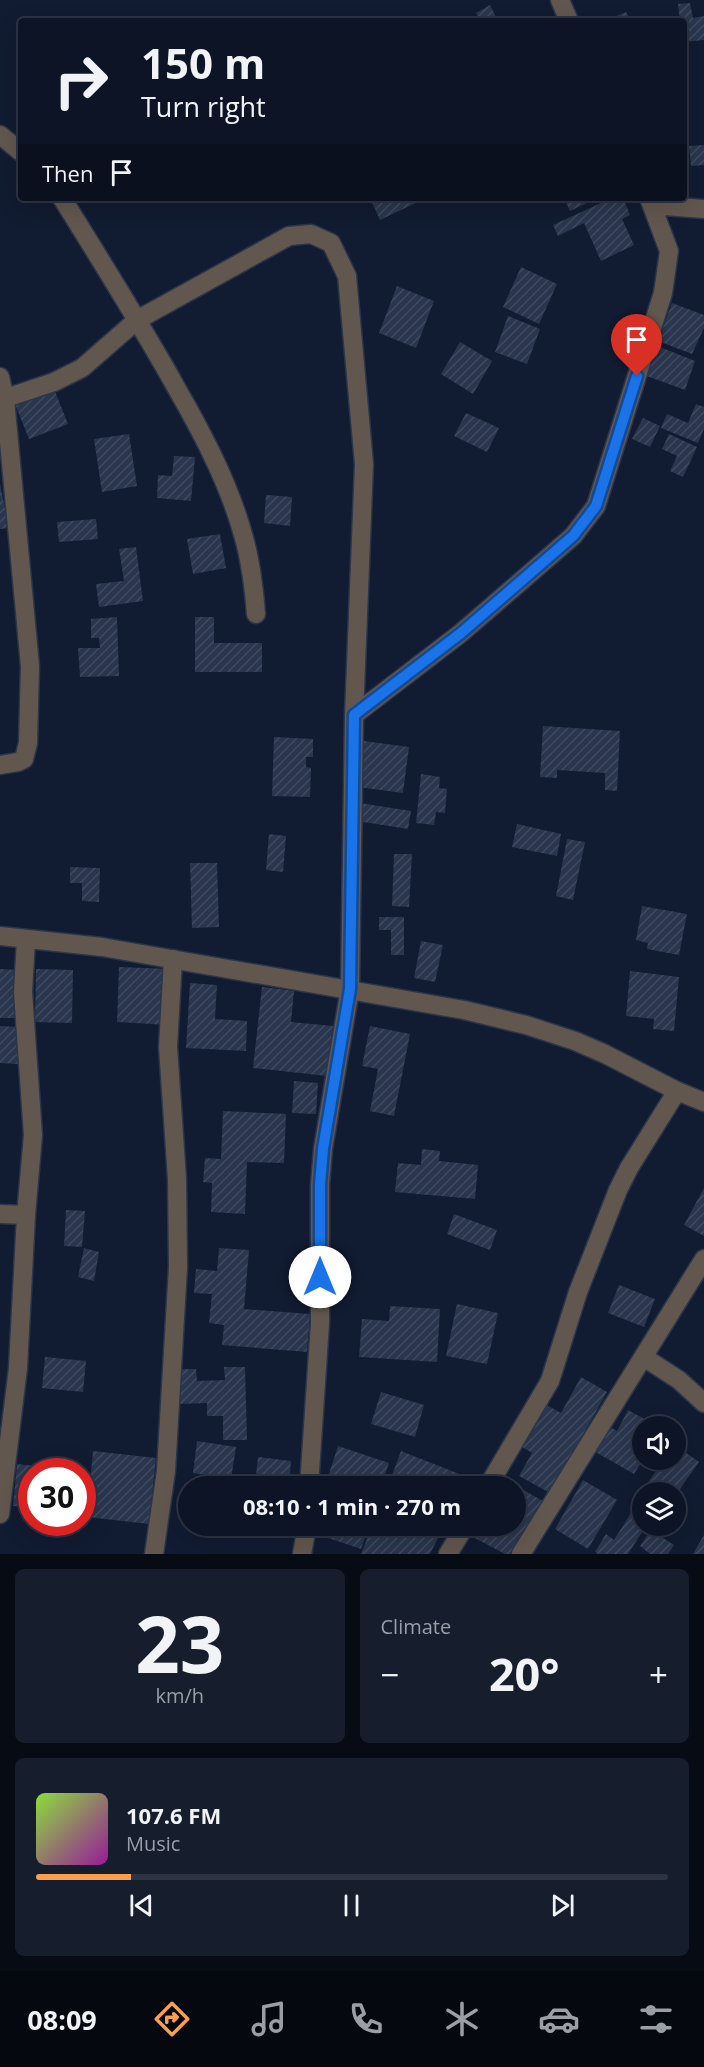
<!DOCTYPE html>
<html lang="en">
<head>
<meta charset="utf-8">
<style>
	:root { --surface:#0d1425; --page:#161d2d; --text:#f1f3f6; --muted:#9a9ea7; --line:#2d3342; --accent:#fb9e50 }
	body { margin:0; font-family:"Open Sans",sans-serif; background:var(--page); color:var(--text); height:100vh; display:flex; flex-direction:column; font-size:22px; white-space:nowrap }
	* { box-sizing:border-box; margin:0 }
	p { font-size:20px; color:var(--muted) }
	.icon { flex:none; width:33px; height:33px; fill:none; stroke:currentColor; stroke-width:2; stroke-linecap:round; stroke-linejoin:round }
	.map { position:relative; height:1554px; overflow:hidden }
	.side { display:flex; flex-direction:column; gap:15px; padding:15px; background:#070b14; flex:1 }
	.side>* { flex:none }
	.banner { position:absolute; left:18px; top:18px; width:669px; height:183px; border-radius:6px; box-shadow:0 6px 24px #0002,0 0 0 2px var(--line); background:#0d1425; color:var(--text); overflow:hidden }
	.buttons { position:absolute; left:632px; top:1416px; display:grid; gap:12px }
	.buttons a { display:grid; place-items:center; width:54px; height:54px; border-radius:50%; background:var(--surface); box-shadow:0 6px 24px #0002,0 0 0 2px var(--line); font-size:30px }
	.speed { position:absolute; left:18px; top:1458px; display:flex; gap:12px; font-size:30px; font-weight:700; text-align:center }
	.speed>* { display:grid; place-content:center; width:78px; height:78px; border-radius:50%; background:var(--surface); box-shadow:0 6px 24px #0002,0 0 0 2px var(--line); line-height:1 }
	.speed .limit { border:9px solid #d22; background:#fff; color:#111 }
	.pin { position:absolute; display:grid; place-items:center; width:51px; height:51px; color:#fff; margin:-62px -26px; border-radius:50% 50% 50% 0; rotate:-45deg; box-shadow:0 0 6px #0007 }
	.pin .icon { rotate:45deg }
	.me { position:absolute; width:66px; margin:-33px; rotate:0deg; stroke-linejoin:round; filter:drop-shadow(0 0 4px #0008) }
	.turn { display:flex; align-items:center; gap:21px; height:126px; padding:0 24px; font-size:27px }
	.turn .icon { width:78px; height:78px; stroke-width:2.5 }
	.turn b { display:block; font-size:42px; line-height:51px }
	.then { display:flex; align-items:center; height:57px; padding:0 24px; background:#0003; gap:12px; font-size:22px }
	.big { font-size:45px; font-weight:700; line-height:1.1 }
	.side .card { flex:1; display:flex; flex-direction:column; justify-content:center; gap:9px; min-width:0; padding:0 21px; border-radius:9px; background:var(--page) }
	.side .dial { align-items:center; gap:0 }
	.dial b { font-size:78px; line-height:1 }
	.song { display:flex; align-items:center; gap:18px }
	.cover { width:72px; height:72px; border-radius:9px; background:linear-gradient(135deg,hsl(90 70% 55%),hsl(300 70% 35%)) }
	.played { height:6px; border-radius:3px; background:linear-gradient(90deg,var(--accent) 15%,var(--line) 15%) }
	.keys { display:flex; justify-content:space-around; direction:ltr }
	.heat { display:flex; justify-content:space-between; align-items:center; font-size:33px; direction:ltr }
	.side .tiles { flex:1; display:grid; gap:15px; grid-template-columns:1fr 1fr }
	.card:last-child { grid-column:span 2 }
	.trip { position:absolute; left:178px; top:1476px; width:348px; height:60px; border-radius:30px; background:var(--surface); box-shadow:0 6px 24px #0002,0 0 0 2px var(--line); font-weight:700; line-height:60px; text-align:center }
	.dock { display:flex; height:96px; justify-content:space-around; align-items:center; background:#05080f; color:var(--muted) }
	.dock .icon { width:42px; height:42px }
	.dock .current { color:var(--accent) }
	.dock b { font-size:27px; color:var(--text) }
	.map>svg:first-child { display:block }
	.building { fill:url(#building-hatch) }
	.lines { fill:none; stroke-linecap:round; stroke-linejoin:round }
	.street-casing { stroke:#2c3549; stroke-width:21 }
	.street { stroke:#62574f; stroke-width:18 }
	.route-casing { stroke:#114b97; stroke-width:15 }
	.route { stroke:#1a73e8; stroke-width:10 }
</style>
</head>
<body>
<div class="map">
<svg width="704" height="1554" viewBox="0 0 704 1554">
	<defs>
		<pattern id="building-hatch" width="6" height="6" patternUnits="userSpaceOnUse" patternTransform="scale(1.5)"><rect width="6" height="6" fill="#2a364e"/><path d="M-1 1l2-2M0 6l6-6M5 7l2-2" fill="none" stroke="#3f4a60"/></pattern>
	</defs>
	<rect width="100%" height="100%" fill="#111b31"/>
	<path class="building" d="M690,3L693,18L704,16V40L684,42V21H680L678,4Z
		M490,5L498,21H480L476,13Z
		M626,12L631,21H605Z
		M704,145V165L691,166L689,146Z
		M370,198H426L380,220Z
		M564,198H587L589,202L570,211Z
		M612,198H623L630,215L622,219L634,245L601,261L584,223L558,236L553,225Z
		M521,267L557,284L539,324L503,307Z
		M397,286L434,301L416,348L379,333Z
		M672,303L704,315V328L692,354L658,341Z
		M508,316L540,329L527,364L495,352Z
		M460,342L492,361L473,394L441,374Z
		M655,345L695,361L685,390L644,375Z
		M54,389L68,424L29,439L15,404Z
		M696,404L704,407V429L698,443L661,428L667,414L688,423Z
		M466,413L499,428L487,452L454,436Z
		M643,418L660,426L650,447L632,439Z
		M129,434L137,486L102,492L94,439Z
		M669,434L697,447L683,477L670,471L677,456L662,449Z
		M174,456L195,457L191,501L157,498L158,475L172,476Z
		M0,484L9,528L0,529Z
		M266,495L292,497L290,526L264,523Z
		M96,519L98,539L59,542L57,522Z
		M220,534L226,568L193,574L187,539Z
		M136,547L143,601L99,607L96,584L124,581L119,549Z
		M117,617L119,676L80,677L78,648H100L99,638H91V619Z
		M195,617H214V643H262V672H195Z
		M543,726L620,731L617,791L605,790V773L557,770V778L540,777Z
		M274,737L313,739V757H306V767L311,768L310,797L272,796Z
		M364,741L409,747L403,793L358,787Z
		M421,774L440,777L439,788L447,789L445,813L436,812L434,825L416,823Z
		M360,803L411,811L408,829L357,821Z
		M517,824L561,834L557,856L512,847Z
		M269,834L286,836L283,872L266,870Z
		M567,839L585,842L573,900L556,896Z
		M394,854H412L409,907L392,906Z
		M190,863H217L219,927L192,928Z
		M70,867L100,868L99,902L82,901V883H70Z
		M642,906L687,914L679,955L647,949L648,943L636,940Z
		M379,917H404V955H391V930H379Z
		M421,941L443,945L435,982L414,978Z
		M119,967L170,969L168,1025L117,1022Z
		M0,969L18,970L16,1018H0Z
		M36,969L73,970L72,1023L35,1022Z
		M630,971L679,977L674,1031L653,1029L654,1019L626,1016Z
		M190,983L217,985L215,1019L247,1021L246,1051L186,1048Z
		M262,987L294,991L291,1022L333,1026L327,1076L253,1068Z
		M0,1026L20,1027L18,1064L0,1063Z
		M370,1026L410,1034L394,1116L370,1111L378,1069L362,1066Z
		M294,1081L318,1083L316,1114L292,1113Z
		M223,1111L286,1114L284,1163L247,1162L245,1214L211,1212L212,1183L203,1182L205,1158L221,1159Z
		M422,1149L440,1151L439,1161L478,1165L475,1199L395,1192L398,1163L421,1165Z
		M704,1188V1236L684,1225Z
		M66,1210L85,1211L82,1247L64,1246Z
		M454,1214L497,1230L490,1250L447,1234Z
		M84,1248L99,1252L94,1281L78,1277Z
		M219,1248L249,1250L244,1309L310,1314L307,1352L222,1345L224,1325L209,1323L212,1294L194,1293L196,1269L217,1271Z
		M619,1285L655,1299L644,1327L608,1313Z
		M457,1304L498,1313L487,1364L446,1356Z
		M390,1306L440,1309L437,1362L359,1357L362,1319L389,1321Z
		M45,1357L86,1361L83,1392L42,1388Z
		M224,1367H245L247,1440H223V1416H207V1403L178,1404V1369H196L197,1381L225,1380Z
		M581,1377L607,1392L550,1493L519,1476L532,1453L519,1445L543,1403L561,1413Z
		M381,1392L424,1405L415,1437L371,1424Z
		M628,1410L657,1426H642V1461L634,1474L592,1450L606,1425L617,1431Z
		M197,1441L236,1447L231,1479L193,1473Z
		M675,1445L699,1462L675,1496V1492H641L659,1467L652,1462L654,1460H675Z
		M338,1446L389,1463L381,1486H325Z
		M93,1451L156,1458L149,1524L87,1517Z
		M401,1451L467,1477L462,1486H388Z
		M258,1457L291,1461L289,1486H255Z
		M17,1464L54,1468L53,1472H32V1508L13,1506Z
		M500,1477L543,1501L515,1554H505L469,1535L473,1526H516V1486H495Z
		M583,1480L617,1500L588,1549L555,1529Z
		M631,1513L642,1519V1526H646L628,1554H598L595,1552L606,1534L614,1540Z
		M312,1526H369L361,1549L310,1532Z
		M372,1526H444L430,1554H361Z
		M651,1530L674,1545L668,1554H650L640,1546Z
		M704,1535V1554H693Z"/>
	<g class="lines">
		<g class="street-casing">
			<path id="street" d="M560,0L569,21
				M0,135L21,152
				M62,198C101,261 141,324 177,389C204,436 230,486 244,538C251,563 254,589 256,614
				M652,205L704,209
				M0,377L5,399L30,666L28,743L24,759L18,762L0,765
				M0,400L54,382L82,368L137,320L289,236L311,234L331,243L347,276L364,464L354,715L350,989L323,1149L320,1185V1323L309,1486
				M354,715L461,633L573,536L596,506L663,293L669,251L649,198
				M0,936L102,947L464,1010L526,1025L575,1041L605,1054L677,1091L704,1102
				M0,1214L26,1215
				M645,1358L679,1380L704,1403
				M488,1486L550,1381L578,1292L618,1190L629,1168L677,1091
				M0,1514L18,1368L26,1215L33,1135L23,992L26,939
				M154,1554L166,1471L178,1267L177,1179L168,1047L173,959
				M302,1554L307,1526
				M448,1554L465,1526
				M521,1554L704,1259"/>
		</g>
		<use href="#street" class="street"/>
	</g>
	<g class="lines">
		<g class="route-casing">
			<path id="route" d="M320,1277V1185L323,1149L350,989L354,715L461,633L573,536L596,506L637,376"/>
		</g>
		<use href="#route" class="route"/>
	</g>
</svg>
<div class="buttons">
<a><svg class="icon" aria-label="sound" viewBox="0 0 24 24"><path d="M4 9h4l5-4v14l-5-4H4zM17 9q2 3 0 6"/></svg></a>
<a><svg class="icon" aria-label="layers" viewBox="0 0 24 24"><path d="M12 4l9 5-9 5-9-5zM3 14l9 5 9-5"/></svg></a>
</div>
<div class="speed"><div class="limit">30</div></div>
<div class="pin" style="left:637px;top:376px;background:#d93025"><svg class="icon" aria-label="arrive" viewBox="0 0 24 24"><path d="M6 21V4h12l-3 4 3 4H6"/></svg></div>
<svg class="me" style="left:320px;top:1277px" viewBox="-20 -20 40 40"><circle r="19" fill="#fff"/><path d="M0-13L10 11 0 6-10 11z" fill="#1a73e8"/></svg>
<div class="trip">08:10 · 1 min · 270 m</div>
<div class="banner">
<div class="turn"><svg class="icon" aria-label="right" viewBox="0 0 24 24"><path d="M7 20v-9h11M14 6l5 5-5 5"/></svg><div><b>150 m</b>Turn right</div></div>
<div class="then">Then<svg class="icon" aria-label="arrive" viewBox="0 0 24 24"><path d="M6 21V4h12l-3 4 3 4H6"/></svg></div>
</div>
</div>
<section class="side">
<div class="tiles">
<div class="card dial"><b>23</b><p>km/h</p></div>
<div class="card"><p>Climate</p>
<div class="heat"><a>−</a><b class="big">20°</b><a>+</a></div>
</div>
<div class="card">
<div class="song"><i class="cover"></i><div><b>107.6 FM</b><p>Music</p></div></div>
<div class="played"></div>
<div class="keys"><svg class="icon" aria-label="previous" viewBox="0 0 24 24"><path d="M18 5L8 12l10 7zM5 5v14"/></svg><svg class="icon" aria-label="pause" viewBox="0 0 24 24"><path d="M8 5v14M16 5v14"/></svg><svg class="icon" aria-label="next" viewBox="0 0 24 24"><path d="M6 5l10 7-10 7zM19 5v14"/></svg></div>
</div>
</div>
</section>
<nav class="dock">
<b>08:09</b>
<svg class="icon current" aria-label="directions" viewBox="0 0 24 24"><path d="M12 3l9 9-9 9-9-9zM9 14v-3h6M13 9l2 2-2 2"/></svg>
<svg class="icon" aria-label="music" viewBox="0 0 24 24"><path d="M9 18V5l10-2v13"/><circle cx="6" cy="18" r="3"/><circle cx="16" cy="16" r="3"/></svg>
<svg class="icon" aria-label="phone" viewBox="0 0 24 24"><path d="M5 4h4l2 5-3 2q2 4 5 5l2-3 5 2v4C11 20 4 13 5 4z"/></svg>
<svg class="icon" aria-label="climate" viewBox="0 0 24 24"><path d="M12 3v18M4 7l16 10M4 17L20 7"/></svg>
<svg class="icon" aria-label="car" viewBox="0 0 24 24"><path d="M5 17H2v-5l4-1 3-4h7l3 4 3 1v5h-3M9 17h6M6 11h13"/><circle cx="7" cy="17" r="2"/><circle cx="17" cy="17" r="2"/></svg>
<svg class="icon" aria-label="filters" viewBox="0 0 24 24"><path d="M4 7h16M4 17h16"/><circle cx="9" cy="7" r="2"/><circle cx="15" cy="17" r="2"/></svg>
</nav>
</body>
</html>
